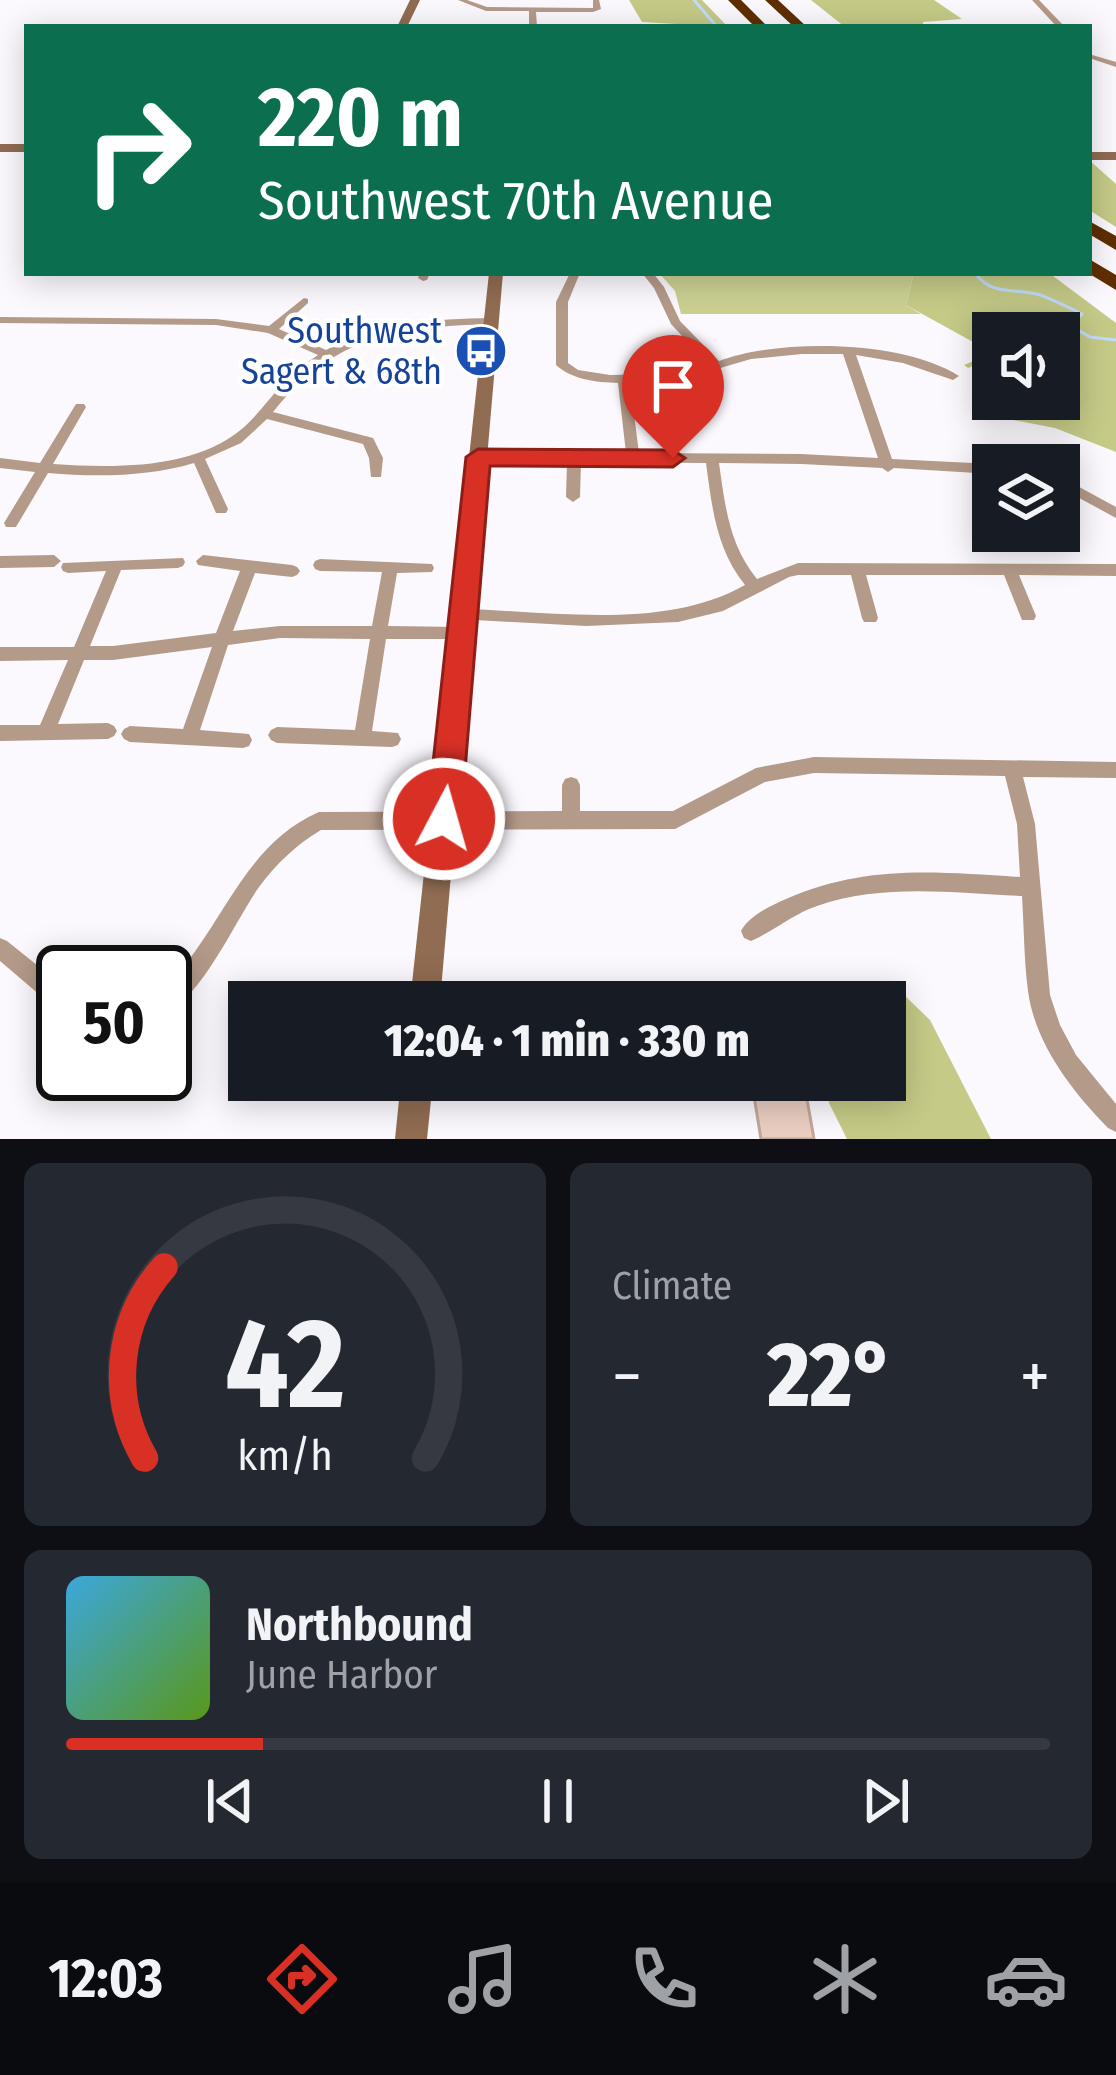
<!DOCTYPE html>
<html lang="en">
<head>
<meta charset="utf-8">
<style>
	:root { --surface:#171b24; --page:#242831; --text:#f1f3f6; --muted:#9ea1a6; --line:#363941; --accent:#d93025 }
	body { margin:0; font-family:"Fira Sans Condensed",sans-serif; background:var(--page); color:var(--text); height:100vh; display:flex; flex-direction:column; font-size:45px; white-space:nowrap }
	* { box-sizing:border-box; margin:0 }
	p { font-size:39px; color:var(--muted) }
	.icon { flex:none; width:66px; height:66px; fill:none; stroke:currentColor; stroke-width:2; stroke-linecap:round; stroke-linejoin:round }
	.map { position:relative; height:1139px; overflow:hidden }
	.details { display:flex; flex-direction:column; gap:24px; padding:24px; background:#0d0f14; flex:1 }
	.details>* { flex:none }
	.guide { position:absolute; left:24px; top:24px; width:1068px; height:252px; border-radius:0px; box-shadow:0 6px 30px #0003; background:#0b6e4f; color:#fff; overflow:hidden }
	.fabs { position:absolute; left:972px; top:312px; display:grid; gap:24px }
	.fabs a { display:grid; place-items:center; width:108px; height:108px; border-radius:0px; background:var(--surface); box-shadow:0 6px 30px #0003; font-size:60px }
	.speed { position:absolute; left:36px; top:945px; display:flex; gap:24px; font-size:60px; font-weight:700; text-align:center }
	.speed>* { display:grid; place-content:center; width:156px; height:156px; border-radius:50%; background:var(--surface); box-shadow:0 6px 30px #0003; line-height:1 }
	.speed .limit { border:6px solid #111; border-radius:18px; background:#fff; color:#111 }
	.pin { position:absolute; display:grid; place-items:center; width:102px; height:102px; color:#fff; margin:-123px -51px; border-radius:50% 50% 50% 0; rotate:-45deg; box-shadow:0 0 12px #0007 }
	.pin .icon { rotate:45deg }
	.me { position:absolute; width:132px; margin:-66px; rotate:6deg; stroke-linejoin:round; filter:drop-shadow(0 0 9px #0008) }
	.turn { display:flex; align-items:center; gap:42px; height:252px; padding:0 36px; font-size:54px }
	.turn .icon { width:156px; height:156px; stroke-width:2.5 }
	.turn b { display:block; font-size:84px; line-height:102px }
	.big { font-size:90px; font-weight:800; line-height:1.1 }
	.details .tile { flex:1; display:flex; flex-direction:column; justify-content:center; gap:18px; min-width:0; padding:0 42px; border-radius:18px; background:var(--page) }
	.details .dial { align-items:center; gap:0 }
	.dial svg { height:312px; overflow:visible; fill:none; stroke:var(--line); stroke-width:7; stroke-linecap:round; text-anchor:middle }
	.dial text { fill:var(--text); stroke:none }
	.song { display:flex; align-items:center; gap:36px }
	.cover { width:144px; height:144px; border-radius:18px; background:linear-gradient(135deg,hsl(200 70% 55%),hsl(90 70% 35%)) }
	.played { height:12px; border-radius:6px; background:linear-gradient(90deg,var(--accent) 20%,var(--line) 20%) }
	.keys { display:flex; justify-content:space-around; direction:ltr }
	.heat { display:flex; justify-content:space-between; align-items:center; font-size:66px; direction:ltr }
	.details .tiles { flex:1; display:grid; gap:24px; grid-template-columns:1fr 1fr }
	.tile:last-child { grid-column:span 2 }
	.trip { position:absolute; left:228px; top:981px; width:678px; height:120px; border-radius:0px; background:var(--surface); box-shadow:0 6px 30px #0003; font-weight:800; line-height:120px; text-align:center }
	.dock { display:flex; height:192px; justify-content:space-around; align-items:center; background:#090b0e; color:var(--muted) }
	.dock .icon { width:84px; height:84px }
	.dock .active { color:var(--accent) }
	.dock b { font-size:54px; color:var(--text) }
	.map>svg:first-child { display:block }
	.green { fill:#cbd091 }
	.forest { fill:#c5ca87 }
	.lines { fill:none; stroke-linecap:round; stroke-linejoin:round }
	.stream { stroke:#c1dbfb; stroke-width:3 }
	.building { fill:#eacec1; stroke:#c1a79a; stroke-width:3 }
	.minor { fill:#b49a89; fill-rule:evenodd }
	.secondary { fill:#906c52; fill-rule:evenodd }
	.motorway { fill:#5f2f00; fill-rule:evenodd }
	.route { fill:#d93025; stroke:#8d1f18; stroke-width:3 }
	.labels { text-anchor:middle; stroke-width:9; stroke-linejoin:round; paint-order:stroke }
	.far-transit-label { font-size:36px; fill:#164399; stroke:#fff; text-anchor:end }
</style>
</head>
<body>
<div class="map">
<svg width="1116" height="1139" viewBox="0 0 1116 1139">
	<rect width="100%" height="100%" fill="#fcf9fe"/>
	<path class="green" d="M659,273H914L906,305L921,314H681L675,291Z"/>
	<path class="forest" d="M629,0H702L728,27L642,22Z
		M811,0H934L962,19L923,22V27H845Z
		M1089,160L1116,184V227L1089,210Z
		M914,273H1049L1116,323V452L1055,428L1003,418H1077L1056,399L1059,333H993V357L968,368L964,365L993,353L906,305Z
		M902,993L930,1020L991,1139H847L829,1103L825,1080H885V1002H876Z"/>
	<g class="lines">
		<path class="stream" d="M694,0L717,27
			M975,273C992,296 1013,288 1037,294C1053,299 1067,307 1082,314L1071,326L1090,337L1116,340"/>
	</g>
	<path class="building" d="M805,1088L814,1139H761L753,1090Z"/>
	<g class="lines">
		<path class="minor" d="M458,0H467L487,7L593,8V0H599L601,9L593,12H536L537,27H529V11H486Z
			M1032,0H1039L1065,27H1057Z
			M403,24L435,25L439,27H400Z
			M1089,54L1116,62V67L1089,58Z
			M420,273H430L427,280L423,281L418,278Z
			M570,273H580L568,302V363L578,370L610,375L653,374L709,365L671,324L654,288L642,273H653L664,287L680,321L719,361C780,338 904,340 959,376L953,380L903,363L856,355L892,459L993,464L995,465H993V474L894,468L888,472L882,468L801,464L719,463C725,505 729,545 757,579L798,563L1116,564V576L1019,575L1036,616L1034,620H1022L1004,575H866L878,618L876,622H864L862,618L851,575H798L789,577L723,611L678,622L586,626L457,619L455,615L457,611L463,609C552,611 664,631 745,585C716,549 712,507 706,463L581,462L580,497L573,502L566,497L567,462H478L471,457L478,452L626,453L618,383C595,382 573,380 556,365V302ZM802,354H843L878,458L801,454L639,453L630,383L693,376L751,359Z
			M304,298L308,299V303L279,329L326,350C377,322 435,319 491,318L497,321L491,324C396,327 336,335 273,412L373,438L383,458L381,477H371L369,458L363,444L267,419L241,443L205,459L228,509L226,513H216L194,463C147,477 96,477 48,473L16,527H6L4,523L35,472L0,468V458L40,463L76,404H84L86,407L53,464C114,468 194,470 243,428C260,413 272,394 288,379C297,370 307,362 318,355L268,333L216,325L0,323V317L216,319L269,326Z
			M1059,476L1116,507V518L1059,487Z
			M54,555L61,561L54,567L0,568V556Z
			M203,555L292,565L297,567L300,571L297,575L292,577L255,573L233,631L280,626H372L382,572L320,571L315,569L313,565L315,561L320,559L432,564L434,568L432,572L397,573L388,626L462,627L468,628L470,633L468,638L462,639H386L372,731L398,733L401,739L398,745L392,747L277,743L271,740L268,735L271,730L277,727L355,730L370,639L280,638L228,645L200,730L249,734L252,740L249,746L243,748L130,742L124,739L121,734L124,729L130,726L183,729L212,647L113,660H84L58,724L108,723L114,726L117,731L114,736L108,739L0,741V725H40L68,660L0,661V647H74L106,571L68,573L63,571L61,567L63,563L183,558L185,562L183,566L178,568L121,570L90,646H113L216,633L240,571L198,565L196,561Z
			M814,757L1116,762V778L1023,777L1035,824L1050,995L1060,1025L1076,1055L1116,1104V1132L1108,1128C1072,1091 1035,1044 1028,991C1024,960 1024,928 1022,896C954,893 882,883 817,906C793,914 774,931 751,941L744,938L741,931C749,916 770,906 786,899C866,864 936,872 1020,877L1017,824L1005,776L814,773L765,782L675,829L321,830C296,845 277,863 259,887C235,921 203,995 165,1014C165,1006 163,993 167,986C171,978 190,960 196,950C233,898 257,839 319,812L562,811V785L565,779L571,777L577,779L580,785V811H673L756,768Z
			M0,938L7,941L63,986V1011L55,1008L0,961Z"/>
		<path class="secondary" d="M410,0H420L407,27H397Z
			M0,144H27V152H0Z
			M1089,152H1116V160H1089Z
			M489,273H503L440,1002H410Z
			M401,1080H433L427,1139H395Z"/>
		<path class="motorway" d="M728,0H741L768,27H755Z
			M765,0H778L807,27H794Z
			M1089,221L1116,236V250L1089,234Z
			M1089,259L1116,275V290L1088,273Z"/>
	</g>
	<path class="route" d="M478,449L673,450L685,458L673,467L490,466L461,819L456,830L444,835L432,830L427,819L466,457Z"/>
	<defs>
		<g id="bus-disc" transform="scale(2.7)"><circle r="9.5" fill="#1a4fb4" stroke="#fff"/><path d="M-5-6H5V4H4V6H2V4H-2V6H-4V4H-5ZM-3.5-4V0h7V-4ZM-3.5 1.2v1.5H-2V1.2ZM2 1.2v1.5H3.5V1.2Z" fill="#fff"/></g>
	</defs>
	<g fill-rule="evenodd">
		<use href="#bus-disc" x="481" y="351"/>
	</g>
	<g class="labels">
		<g class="far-transit-label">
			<text x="442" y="343">Southwest<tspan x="442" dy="41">Sagert &amp; 68th</tspan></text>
		</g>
	</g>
</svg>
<div class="fabs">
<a><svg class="icon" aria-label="sound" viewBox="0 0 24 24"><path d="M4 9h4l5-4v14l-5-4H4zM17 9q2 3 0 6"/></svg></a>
<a><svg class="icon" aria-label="layers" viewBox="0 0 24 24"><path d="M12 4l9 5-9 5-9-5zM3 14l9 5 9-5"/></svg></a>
</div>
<div class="speed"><div class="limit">50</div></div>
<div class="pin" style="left:673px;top:458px;background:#d93025"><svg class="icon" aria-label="arrive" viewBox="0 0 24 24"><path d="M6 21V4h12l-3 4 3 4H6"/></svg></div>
<svg class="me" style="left:444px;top:819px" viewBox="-20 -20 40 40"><circle r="17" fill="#d93025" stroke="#fff" stroke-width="3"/><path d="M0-11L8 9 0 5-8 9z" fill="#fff"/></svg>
<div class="trip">12:04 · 1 min · 330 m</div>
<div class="guide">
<div class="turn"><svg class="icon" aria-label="right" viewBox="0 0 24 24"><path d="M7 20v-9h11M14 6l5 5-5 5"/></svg><div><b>220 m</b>Southwest 70th Avenue</div></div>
</div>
</div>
<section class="details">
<div class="tiles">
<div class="tile dial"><svg viewBox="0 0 100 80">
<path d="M14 69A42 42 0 1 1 86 69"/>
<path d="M14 69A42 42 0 0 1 19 20" stroke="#d93025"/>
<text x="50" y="56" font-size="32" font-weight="700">42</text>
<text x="50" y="72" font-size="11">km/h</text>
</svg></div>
<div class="tile"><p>Climate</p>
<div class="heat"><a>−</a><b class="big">22°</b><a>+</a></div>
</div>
<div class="tile">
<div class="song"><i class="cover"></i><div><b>Northbound</b><p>June Harbor</p></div></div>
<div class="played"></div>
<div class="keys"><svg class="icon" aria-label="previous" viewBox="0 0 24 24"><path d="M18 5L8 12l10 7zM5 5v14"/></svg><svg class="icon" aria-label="pause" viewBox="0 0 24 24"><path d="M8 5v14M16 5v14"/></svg><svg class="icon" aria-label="next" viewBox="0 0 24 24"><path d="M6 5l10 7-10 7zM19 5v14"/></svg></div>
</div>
</div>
</section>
<nav class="dock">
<b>12:03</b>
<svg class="icon active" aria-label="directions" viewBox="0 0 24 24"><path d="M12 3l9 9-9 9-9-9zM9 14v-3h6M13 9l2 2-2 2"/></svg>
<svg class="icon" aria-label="music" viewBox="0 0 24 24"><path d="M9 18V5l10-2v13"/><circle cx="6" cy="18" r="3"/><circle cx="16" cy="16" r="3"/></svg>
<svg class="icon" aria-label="phone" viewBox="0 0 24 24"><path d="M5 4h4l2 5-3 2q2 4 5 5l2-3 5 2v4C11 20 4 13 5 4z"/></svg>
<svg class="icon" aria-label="climate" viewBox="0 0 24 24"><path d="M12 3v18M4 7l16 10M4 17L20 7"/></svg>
<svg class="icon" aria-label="car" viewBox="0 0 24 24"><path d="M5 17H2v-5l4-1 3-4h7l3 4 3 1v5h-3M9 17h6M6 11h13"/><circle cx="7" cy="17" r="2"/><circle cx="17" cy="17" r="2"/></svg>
</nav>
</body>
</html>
